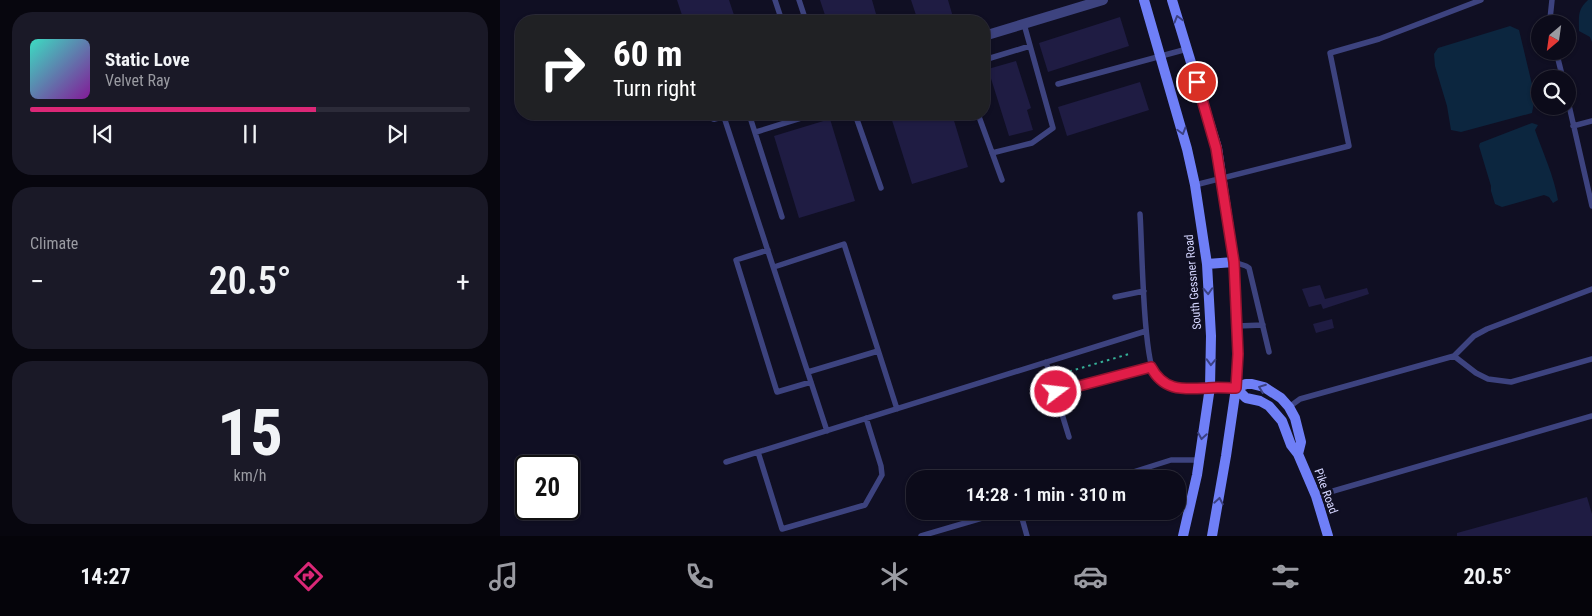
<!DOCTYPE html>
<html lang="en">
<head>
<meta charset="utf-8">
<style>
	:root { --surface:#0c0b1a; --page:#1a1927; --text:#f1f3f6; --muted:#9a9ba2; --line:#2c2b39; --accent:#db2777 }
	body { margin:0; font-family:"Roboto Condensed",sans-serif; background:var(--page); color:var(--text); height:100vh; display:flex; flex-direction:column; font-size:19px; white-space:nowrap }
	* { box-sizing:border-box; margin:0 }
	p { font-size:16px; color:var(--muted) }
	.icon { flex:none; width:28px; height:28px; fill:none; stroke:currentColor; stroke-width:2; stroke-linecap:round; stroke-linejoin:round }
	.map { position:relative; flex:1; overflow:hidden }
	.panel { display:flex; flex-direction:column; gap:12px; padding:12px; background:#07060e; width:500px }
	.panel>* { flex:none }
	.guide { position:absolute; left:15px; top:15px; width:475px; height:105px; border-radius:20px; box-shadow:0 1px 4px #0004,0 0 0 1px var(--line); background:#202124; color:#fff; overflow:hidden }
	.needle { width:32px; rotate:209deg }
	.buttons { position:absolute; left:1031px; top:15px; display:grid; gap:10px }
	.buttons a { display:grid; place-items:center; width:45px; height:45px; border-radius:50%; background:var(--surface); box-shadow:0 1px 4px #0004,0 0 0 1px var(--line); font-size:25px }
	.speed { position:absolute; left:15px; top:455px; display:flex; gap:10px; font-size:25px; font-weight:700; text-align:center }
	.speed>* { display:grid; place-content:center; width:65px; height:65px; border-radius:50%; background:var(--surface); box-shadow:0 1px 4px #0004,0 0 0 1px var(--line); line-height:1 }
	.speed .limit { border:2px solid #111; border-radius:8px; background:#fff; color:#111 }
	.pin { position:absolute; display:grid; place-items:center; width:42px; height:42px; color:#fff; margin:-21px; border:2px solid #fff; border-radius:50%; box-shadow:0 1px 5px #0007 }
	.me { position:absolute; width:55px; margin:-28px; rotate:75deg; stroke-linejoin:round; filter:drop-shadow(0 0 4px #0008) }
	.turn { display:flex; align-items:center; gap:18px; height:105px; padding:0 15px; font-size:22px }
	.turn .icon { width:65px; height:65px; stroke-width:2.5 }
	.turn b { display:block; font-size:35px; line-height:42px }
	.big { font-size:38px; font-weight:600; line-height:1.1 }
	.panel .card { flex:1; display:flex; flex-direction:column; justify-content:center; gap:8px; min-width:0; padding:0 18px; border-radius:20px; background:var(--page) }
	.panel .dial { align-items:center; gap:0 }
	.dial b { font-size:65px; line-height:1 }
	.song { display:flex; align-items:center; gap:15px }
	.cover { width:60px; height:60px; border-radius:8px; background:linear-gradient(135deg,hsl(170 70% 55%),hsl(290 70% 35%)) }
	.played { height:5px; border-radius:2px; background:linear-gradient(90deg,var(--accent) 65%,var(--line) 65%) }
	.keys { display:flex; justify-content:space-around; direction:ltr }
	.heat { display:flex; justify-content:space-between; align-items:center; font-size:28px; direction:ltr }
	.trip { position:absolute; left:406px; top:470px; width:280px; height:50px; border-radius:20px; background:var(--surface); box-shadow:0 1px 4px #0004,0 0 0 1px var(--line); font-weight:600; line-height:50px; text-align:center }
	.dock { display:flex; height:80px; justify-content:space-around; align-items:center; background:#05040a; color:var(--muted) }
	.dock .icon { width:35px; height:35px }
	.dock .current { color:var(--accent) }
	.dock b { font-size:22px; color:var(--text) }
	main { display:flex; flex:1; min-height:0 }
	.map>svg:first-child { display:block }
	.water { fill:#0c263f }
	.building { fill:#1f1c43 }
	.lines { fill:none; stroke-linecap:round; stroke-linejoin:round }
	.path { stroke:#35af97; stroke-width:2; stroke-dasharray:2.5 4; stroke-linecap:butt }
	.lane { stroke:#3d437f; stroke-width:5.5 }
	.street { stroke:#3d437f; stroke-width:10 }
	.secondary { stroke:#6f7ff7; stroke-width:10 }
	.oneway { stroke:#3b4182 }
	.route-casing { stroke:#92132f; stroke-width:12 }
	.route { stroke:#e11d48; stroke-width:9 }
	.labels { text-anchor:middle; stroke-width:5; stroke-linejoin:round; paint-order:stroke }
	.street-label { font-size:12px; fill:#d3d4fd; stroke:#100f23 }
</style>
</head>
<body>
<main>
<section class="panel">
<div class="card">
<div class="song"><i class="cover"></i><div><b>Static Love</b><p>Velvet Ray</p></div></div>
<div class="played"></div>
<div class="keys"><svg class="icon" aria-label="previous" viewBox="0 0 24 24"><path d="M18 5L8 12l10 7zM5 5v14"/></svg><svg class="icon" aria-label="pause" viewBox="0 0 24 24"><path d="M8 5v14M16 5v14"/></svg><svg class="icon" aria-label="next" viewBox="0 0 24 24"><path d="M6 5l10 7-10 7zM19 5v14"/></svg></div>
</div>
<div class="card"><p>Climate</p>
<div class="heat"><a>−</a><b class="big">20.5°</b><a>+</a></div>
</div>
<div class="card dial"><b>15</b><p>km/h</p></div>
</section>
<div class="map">
<svg width="1092" height="536" viewBox="0 0 1092 536">
	<rect width="100%" height="100%" fill="#100f23"/>
	<path class="water" d="M1088,0H1092V42L1090,37L1079,31C1079,17 1077,10 1088,0Z
		M1010,26L1019,30L1035,97L1032,113L961,132L951,130L947,106L935,66L934,54L938,48Z
		M1032,123L1038,125L1035,130C1043,153 1054,176 1058,200L1053,203L1049,197L1044,195L1002,207L995,204L991,191V186L979,146L980,143Z"/>
	<path class="building" d="M177,0H229L236,21H184Z
		M320,0H372L378,21H327Z
		M411,0H448L453,17L440,21H418Z
		M620,17L629,46L548,72L539,43Z
		M516,61L531,108L527,110L533,130L509,136L488,69Z
		M640,82L649,110L567,136L558,107Z
		M390,114H452L468,167L412,184Z
		M330,119L355,201L299,218L274,136Z
		M820,285L825,299L867,288L869,294L823,309L821,304L809,307L802,289Z
		M832,319L834,328L816,333L813,324Z
		M1087,497L1092,514V536H957V533Z"/>
	<g class="lines">
		<path class="path" d="M557,375L629,354"/>
		<path class="lane" d="M275,0L282,21
			M299,0L306,21
			M1051,24L1050,19L1052,0
			M1056,51L1063,79
			M484,60L530,46
			M558,84L687,49
			M1068,101L1092,206
			M198,114L214,117
			M223,114L327,431
			M249,114L282,217
			M355,114L381,188
			M478,114L502,180
			M1073,126L1092,121
			M256,132L314,114
			M492,153L532,143L553,128L524,24
			M695,185L849,146L830,53L879,39L981,0
			M640,214C642,241 643,361 656,377C669,392 692,389 710,387
			M268,250L236,260L277,392L311,382
			M734,262L746,266L749,268L769,352
			M274,267L344,244L397,409
			M615,297L644,291
			M737,326L763,325
			M954,356L976,373L988,379L1011,382L1092,359
			M546,362L569,437
			M308,372L378,351
			M556,392L651,367
			M789,407L800,399L954,356L974,336L987,329L1092,289
			M258,452L282,529L365,505L382,475L381,466L366,418
			M226,462L646,331
			M611,479L671,460H699
			M816,496L1092,416
			M520,511L527,536
			M421,536L506,511"/>
		<path class="street" d="M484,36L603,0
			M214,117L225,114"/>
		<path class="secondary" d="M644,0L687,149L695,185L707,264L711,336L710,387L697,475L683,536
			M672,0L717,148L734,262L738,353L736,388L726,456L712,536
			M707,264L734,262
			M710,387L736,388L746,384H752L764,387L781,398L789,407L795,418L801,442L798,454
			M736,388L746,398L760,401L769,406L782,421L791,445L798,454L816,496L828,536"/>
	</g>
	<defs><path id="oneway-chevron" d="M-2-3.5L2.5 0L-2 3.5" fill="none" stroke-width="1.6" stroke-linecap="round" stroke-linejoin="round" transform="scale(1.25)"/></defs>
	<g class="oneway">
		<use href="#oneway-chevron" transform="translate(678 19) rotate(-106)"/>
		<use href="#oneway-chevron" transform="translate(682 131) rotate(74)"/>
		<use href="#oneway-chevron" transform="translate(708 291) rotate(87)"/>
		<use href="#oneway-chevron" transform="translate(711 362) rotate(92)"/>
		<use href="#oneway-chevron" transform="translate(762 388) rotate(-159)"/>
		<use href="#oneway-chevron" transform="translate(702 436) rotate(99)"/>
		<use href="#oneway-chevron" transform="translate(719 501) rotate(-80)"/>
	</g>
	<g class="lines">
		<g class="route-casing">
			<path id="route" d="M556,392L651,367C664,392 684,389 708,388C717,387 727,388 736,388L738,354L734,262L716,148L697,82"/>
		</g>
		<use href="#route" class="route"/>
	</g>
	<g class="labels">
		<g class="street-label">
			<text transform="translate(693 282) rotate(-95)" y="4">South Gessner Road</text>
			<text transform="translate(826 491) rotate(70)" y="4">Pike Road</text>
		</g>
	</g>
</svg>
<div class="buttons">
<a><svg class="needle" viewBox="-14 -14 28 28"><path d="M0-13l5 13h-10z" fill="#e53935"/><path d="M0 13l5-13h-10z" fill="#9a9ba2"/></svg></a>
<a><svg class="icon" aria-label="search" viewBox="0 0 24 24"><circle cx="10" cy="10" r="6"/><path d="M15 15l6 6"/></svg></a>
</div>
<div class="speed"><div class="limit">20</div></div>
<div class="pin" style="left:697px;top:82px;background:#d93025"><svg class="icon" aria-label="arrive" viewBox="0 0 24 24"><path d="M6 21V4h12l-3 4 3 4H6"/></svg></div>
<svg class="me" style="left:556px;top:392px" viewBox="-20 -20 40 40"><circle r="17" fill="#e11d48" stroke="#fff" stroke-width="3"/><path d="M0-11L8 9 0 5-8 9z" fill="#fff"/></svg>
<div class="trip">14:28 · 1 min · 310 m</div>
<div class="guide">
<div class="turn"><svg class="icon" aria-label="right" viewBox="0 0 24 24"><path d="M7 20v-9h11M14 6l5 5-5 5"/></svg><div><b>60 m</b>Turn right</div></div>
</div>
</div>
</main>
<nav class="dock">
<b>14:27</b>
<svg class="icon current" aria-label="directions" viewBox="0 0 24 24"><path d="M12 3l9 9-9 9-9-9zM9 14v-3h6M13 9l2 2-2 2"/></svg>
<svg class="icon" aria-label="music" viewBox="0 0 24 24"><path d="M9 18V5l10-2v13"/><circle cx="6" cy="18" r="3"/><circle cx="16" cy="16" r="3"/></svg>
<svg class="icon" aria-label="phone" viewBox="0 0 24 24"><path d="M5 4h4l2 5-3 2q2 4 5 5l2-3 5 2v4C11 20 4 13 5 4z"/></svg>
<svg class="icon" aria-label="climate" viewBox="0 0 24 24"><path d="M12 3v18M4 7l16 10M4 17L20 7"/></svg>
<svg class="icon" aria-label="car" viewBox="0 0 24 24"><path d="M5 17H2v-5l4-1 3-4h7l3 4 3 1v5h-3M9 17h6M6 11h13"/><circle cx="7" cy="17" r="2"/><circle cx="17" cy="17" r="2"/></svg>
<svg class="icon" aria-label="filters" viewBox="0 0 24 24"><path d="M4 7h16M4 17h16"/><circle cx="9" cy="7" r="2"/><circle cx="15" cy="17" r="2"/></svg>
<b>20.5°</b>
</nav>
</body>
</html>
